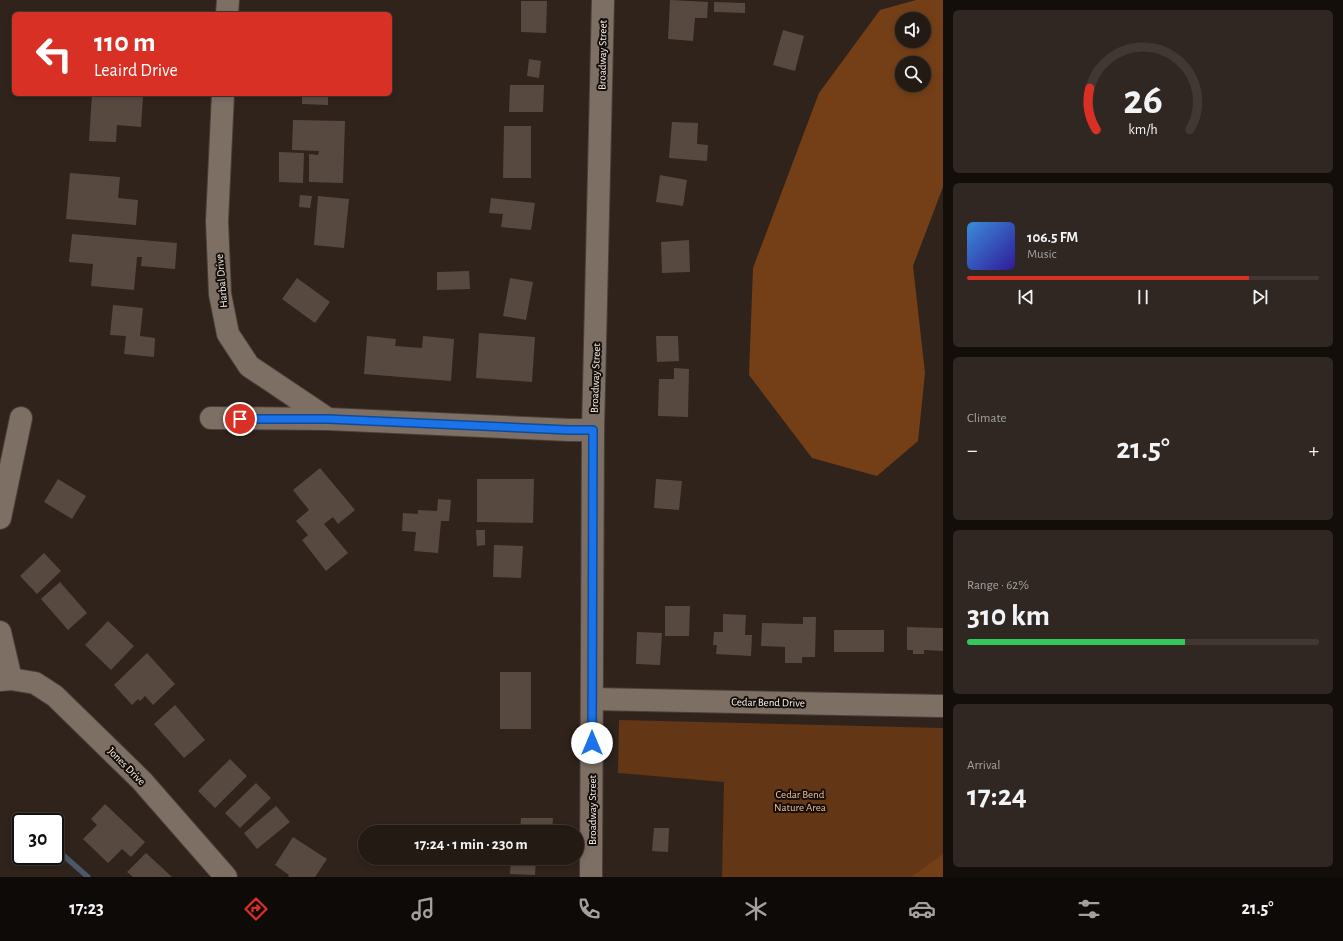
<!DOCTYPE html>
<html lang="en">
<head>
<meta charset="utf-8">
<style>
	:root { --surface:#241a14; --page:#302722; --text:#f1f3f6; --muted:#a3a1a0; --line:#413834; --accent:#d93025 }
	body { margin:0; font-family:"Alegreya Sans",sans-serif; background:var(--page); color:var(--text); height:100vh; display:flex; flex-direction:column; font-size:15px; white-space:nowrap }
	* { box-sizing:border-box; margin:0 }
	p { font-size:13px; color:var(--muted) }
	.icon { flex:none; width:22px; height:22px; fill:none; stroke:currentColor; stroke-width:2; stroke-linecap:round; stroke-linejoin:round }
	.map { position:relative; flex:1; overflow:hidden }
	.sheet { display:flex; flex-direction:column; gap:10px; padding:10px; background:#140e0b; width:400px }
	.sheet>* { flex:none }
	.top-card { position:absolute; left:12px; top:12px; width:380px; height:84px; border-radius:6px; box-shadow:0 2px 6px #0003,0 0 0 1px var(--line); background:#d93025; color:#fff; overflow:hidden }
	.buttons { position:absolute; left:895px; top:12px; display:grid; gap:8px }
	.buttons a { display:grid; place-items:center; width:36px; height:36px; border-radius:50%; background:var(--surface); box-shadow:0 2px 6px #0003,0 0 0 1px var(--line); font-size:20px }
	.speed { position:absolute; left:12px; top:813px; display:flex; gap:8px; font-size:20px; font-weight:700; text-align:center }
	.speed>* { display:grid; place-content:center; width:52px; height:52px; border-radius:50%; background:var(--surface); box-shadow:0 2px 6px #0003,0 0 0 1px var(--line); line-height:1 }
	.speed .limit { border:2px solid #111; border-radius:6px; background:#fff; color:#111 }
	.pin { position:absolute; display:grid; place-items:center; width:34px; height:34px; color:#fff; margin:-17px; border:2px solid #fff; border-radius:50%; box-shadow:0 1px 4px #0007 }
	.me { position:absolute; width:44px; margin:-22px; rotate:0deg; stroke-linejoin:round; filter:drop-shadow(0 0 3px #0008) }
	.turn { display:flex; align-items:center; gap:14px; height:84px; padding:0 16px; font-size:18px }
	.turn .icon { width:52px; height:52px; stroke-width:2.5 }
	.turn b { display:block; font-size:28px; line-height:34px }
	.big { font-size:30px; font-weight:700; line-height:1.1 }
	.sheet .widget { flex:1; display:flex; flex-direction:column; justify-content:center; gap:6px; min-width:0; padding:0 14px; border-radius:6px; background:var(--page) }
	.sheet .dial { align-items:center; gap:0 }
	.dial svg { height:104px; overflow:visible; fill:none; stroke:var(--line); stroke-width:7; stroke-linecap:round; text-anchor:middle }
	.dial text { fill:var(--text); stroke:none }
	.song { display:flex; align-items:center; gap:12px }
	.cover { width:48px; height:48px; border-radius:6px; background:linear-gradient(135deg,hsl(210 70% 55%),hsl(250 70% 35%)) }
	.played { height:4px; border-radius:2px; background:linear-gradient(90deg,var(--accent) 80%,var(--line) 80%) }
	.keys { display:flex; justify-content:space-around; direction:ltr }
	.heat { display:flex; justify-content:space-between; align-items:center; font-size:22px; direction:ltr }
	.charge { height:6px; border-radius:3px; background:linear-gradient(90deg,#34c759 62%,var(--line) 0) }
	.trip { position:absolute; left:358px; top:825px; width:226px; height:40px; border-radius:20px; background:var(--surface); box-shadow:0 2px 6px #0003,0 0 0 1px var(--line); font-weight:700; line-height:40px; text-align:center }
	.tab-bar { display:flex; height:64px; justify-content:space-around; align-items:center; background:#0e0a08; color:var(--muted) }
	.tab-bar .icon { width:28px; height:28px }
	.tab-bar .selected { color:var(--accent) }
	.tab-bar b { font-size:18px; color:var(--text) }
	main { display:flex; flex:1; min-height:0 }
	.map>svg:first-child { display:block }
	.green { fill:#633615 }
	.forest { fill:#743f17; fill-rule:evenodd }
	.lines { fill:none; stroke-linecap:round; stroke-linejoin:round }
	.stream { stroke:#4b576a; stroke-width:5.5 }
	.building { fill:#584940 }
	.minor-casing { stroke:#4a3f39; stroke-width:24 }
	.minor { stroke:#7e6f65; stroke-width:22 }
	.route-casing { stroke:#114b97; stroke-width:10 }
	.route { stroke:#1a73e8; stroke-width:7 }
	.labels { text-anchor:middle; stroke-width:4; stroke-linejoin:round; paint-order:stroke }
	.street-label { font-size:11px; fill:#fbf2ec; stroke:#140e0a }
	.park-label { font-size:11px; fill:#f9bd97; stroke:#140e0a }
</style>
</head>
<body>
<main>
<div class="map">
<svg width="943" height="877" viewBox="0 0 943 877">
	<rect width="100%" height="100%" fill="#30231b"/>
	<path class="green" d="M619,720L943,728V877H722L724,782L618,773Z"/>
	<path class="forest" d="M916,0H943V187L913,266L925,373L918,441L877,476L812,458L749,375L753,268L819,93L880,10ZM902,19H924V41H902ZM902,63H924V85H902Z
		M943,854V877H911Z"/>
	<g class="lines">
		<path class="stream" d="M55,848L88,877"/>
	</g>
	<path class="building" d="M670,0L708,2L707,18H695L693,41L668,39Z
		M521,1H547L546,33L521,32Z
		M714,2L745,3V13L714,12Z
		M783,30L804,36L795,71L773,65Z
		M529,59L541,61L539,78L527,76Z
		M510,85H544L543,112H509Z
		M92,94L143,97L141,127L117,125L116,142L89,141Z
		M302,94H328V105L302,104Z
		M293,120L345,121L343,183L309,182V154L318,155L319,151L292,150Z
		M672,122L698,123L697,144L708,145L707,161L669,158Z
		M504,126H531V178H503Z
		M279,152L304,153L303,183L279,182Z
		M70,173L120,177L118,198L138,200L136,225L66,219Z
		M660,175L687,180L683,206L656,202Z
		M300,195L312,196L310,208L299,207Z
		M318,196L349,199L344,248L314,245Z
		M491,198L535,203L531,230L501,227L503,214L489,213Z
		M72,234L177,243L175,269L141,266L142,257H137L134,290L91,286L93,264L69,262Z
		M689,240L690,272L662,273L661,242Z
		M469,271L470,289L437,290V272Z
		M297,278L330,302L315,323L282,299Z
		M510,278L533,282L526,320L503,316Z
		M113,305L143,308L140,336L155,338L154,357L124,354L126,336L110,335Z
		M479,333L535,337L532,382L476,378Z
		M367,336L396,339L395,346L422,348L423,336L454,339L451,381L364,374Z
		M656,336H678L679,361L657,362Z
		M674,368L689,369L688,417L658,416L659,379H674Z
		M320,468L355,510L338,524L333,517L324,524L348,553L326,571L302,540L308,535L296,521L309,510L293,490Z
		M58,479L86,496L72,519L44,502Z
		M477,479H534L533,523L477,522Z
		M656,479L682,481L679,510L654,508Z
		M438,499L451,500L449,521H441L438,553L414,551L416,532L402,531L403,513L418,514V510L437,511Z
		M476,530H485V545L477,546Z
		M494,545L523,546L521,578L493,577Z
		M44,553L61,571L37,594L20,576Z
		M60,582L87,613L68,630L41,599Z
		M665,606H690L689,636H665Z
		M723,614L746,615L745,635H752L751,656L716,654L717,645H713L714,632H723Z
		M803,617H816L815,657H802V663H785V647L761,646L762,623L803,624Z
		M108,621L134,646L111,670L85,645Z
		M907,627L943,628V651L924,650V654H913V650H907Z
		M834,630H884V652H834Z
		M637,632L662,633L660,665L636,664Z
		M147,653L175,684L153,705L145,696L140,701L138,699L132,705L114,685Z
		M500,672H531V729H500Z
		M175,705L205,740L184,758L154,724Z
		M230,759L247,776L215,808L198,791Z
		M256,783L271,798L240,828L225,813Z
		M105,804L145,842L131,857L122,849L108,863L83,839L97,825L91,819Z
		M276,806L290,822L257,849L244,833Z
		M521,818H553L552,832H520Z
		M654,828H669L668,852L652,851Z
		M293,837L327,859L315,877H288L289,875L275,865Z
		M146,853L172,877H133L127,872Z
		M511,859L536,860L535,875L510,874Z"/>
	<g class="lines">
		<g class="minor-casing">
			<path id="minor" d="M227,14L228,0
				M223,94L217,221L220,294L228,334L249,366L328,419
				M211,418L328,419L569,430H593
				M0,518L21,418
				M0,632L11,679
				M0,680L11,679L35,683L55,696L142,781L226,877
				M592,699L943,706
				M591,877L593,430L603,0"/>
		</g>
		<use href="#minor" class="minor"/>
	</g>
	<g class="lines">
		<g class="route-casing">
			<path id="route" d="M240,419H328L569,430H593L592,743"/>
		</g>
		<use href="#route" class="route"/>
	</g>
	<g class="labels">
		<g class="street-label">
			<text transform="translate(602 55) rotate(-89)" y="4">Broadway Street</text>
			<text transform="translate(221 281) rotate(-95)" y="4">Harbal Drive</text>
			<text transform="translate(595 378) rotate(-88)" y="4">Broadway Street</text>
			<text transform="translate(768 702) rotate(1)" y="4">Cedar Bend Drive</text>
			<text transform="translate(127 766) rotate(45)" y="4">Jones Drive</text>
			<text transform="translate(592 810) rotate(-90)" y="4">Broadway Street</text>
		</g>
		<g class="park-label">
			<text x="800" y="798">Cedar Bend<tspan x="800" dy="13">Nature Area</tspan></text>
		</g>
	</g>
</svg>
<div class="buttons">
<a><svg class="icon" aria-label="sound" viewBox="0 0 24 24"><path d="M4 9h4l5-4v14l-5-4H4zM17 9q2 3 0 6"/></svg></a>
<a><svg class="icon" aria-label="search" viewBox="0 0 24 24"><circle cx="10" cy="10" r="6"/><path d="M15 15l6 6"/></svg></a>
</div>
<div class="speed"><div class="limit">30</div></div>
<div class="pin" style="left:240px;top:419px;background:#d93025"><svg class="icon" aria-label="arrive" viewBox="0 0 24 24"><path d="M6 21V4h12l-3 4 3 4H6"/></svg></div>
<svg class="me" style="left:592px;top:743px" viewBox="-20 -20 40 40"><circle r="19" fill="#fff"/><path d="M0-13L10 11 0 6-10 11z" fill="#1a73e8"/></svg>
<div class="trip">17:24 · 1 min · 230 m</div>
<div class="top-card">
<div class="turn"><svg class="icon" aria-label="left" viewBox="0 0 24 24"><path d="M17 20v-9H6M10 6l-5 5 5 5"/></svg><div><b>110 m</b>Leaird Drive</div></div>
</div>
</div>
<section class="sheet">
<div class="widget dial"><svg viewBox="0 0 100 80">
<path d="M14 69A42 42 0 1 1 86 69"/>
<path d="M14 69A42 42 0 0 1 9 37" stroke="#d93025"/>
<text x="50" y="56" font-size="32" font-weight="700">26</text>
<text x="50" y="72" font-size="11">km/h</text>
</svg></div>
<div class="widget">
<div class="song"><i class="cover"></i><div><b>106.5 FM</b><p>Music</p></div></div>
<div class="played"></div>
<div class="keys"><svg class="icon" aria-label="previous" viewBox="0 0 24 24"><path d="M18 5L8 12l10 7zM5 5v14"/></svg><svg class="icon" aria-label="pause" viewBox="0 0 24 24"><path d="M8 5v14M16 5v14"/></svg><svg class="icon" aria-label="next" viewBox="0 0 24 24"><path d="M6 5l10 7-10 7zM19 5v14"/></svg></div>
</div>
<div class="widget"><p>Climate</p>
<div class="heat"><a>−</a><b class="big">21.5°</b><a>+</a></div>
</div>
<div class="widget"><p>Range · 62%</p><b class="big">310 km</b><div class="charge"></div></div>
<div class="widget"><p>Arrival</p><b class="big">17:24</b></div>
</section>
</main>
<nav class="tab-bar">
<b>17:23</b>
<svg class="icon selected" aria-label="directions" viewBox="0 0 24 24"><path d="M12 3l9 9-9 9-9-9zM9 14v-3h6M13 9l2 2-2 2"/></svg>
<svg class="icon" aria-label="music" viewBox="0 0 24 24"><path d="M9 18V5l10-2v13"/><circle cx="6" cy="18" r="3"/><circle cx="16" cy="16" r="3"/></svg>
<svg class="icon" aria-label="phone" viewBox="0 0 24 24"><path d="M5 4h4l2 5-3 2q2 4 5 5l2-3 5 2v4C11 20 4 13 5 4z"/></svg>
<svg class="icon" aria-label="climate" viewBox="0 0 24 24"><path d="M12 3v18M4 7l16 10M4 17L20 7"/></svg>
<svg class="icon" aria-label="car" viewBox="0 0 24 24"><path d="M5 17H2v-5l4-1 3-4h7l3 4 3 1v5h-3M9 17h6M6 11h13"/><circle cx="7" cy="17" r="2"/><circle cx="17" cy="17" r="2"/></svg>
<svg class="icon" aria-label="filters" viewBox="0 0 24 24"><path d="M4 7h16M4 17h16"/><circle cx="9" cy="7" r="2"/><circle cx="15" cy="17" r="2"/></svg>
<b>21.5°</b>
</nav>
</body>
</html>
